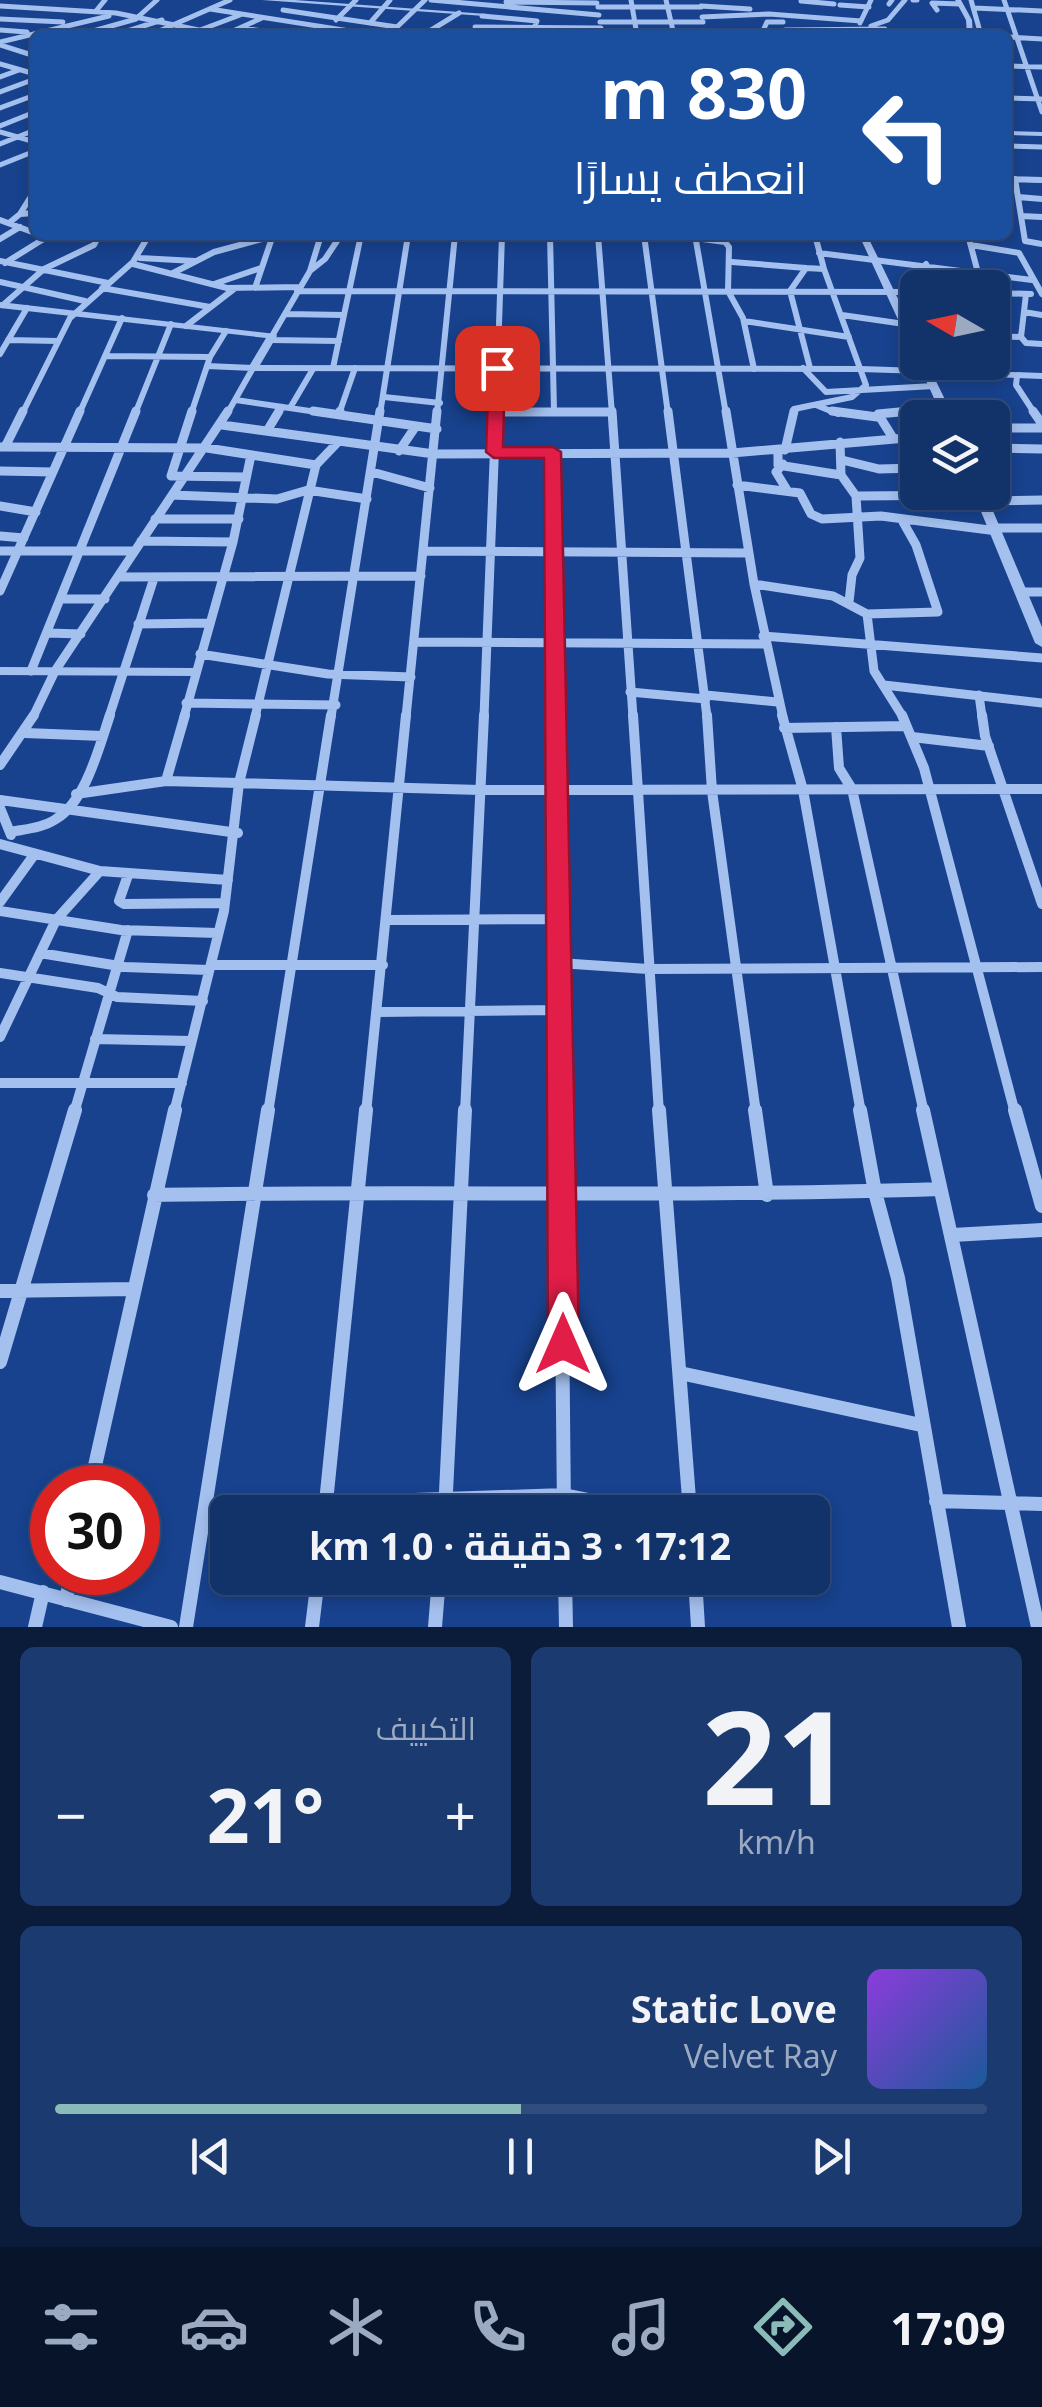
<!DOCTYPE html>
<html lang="ar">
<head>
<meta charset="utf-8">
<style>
	:root { --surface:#12326a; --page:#1b3a70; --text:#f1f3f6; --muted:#9caac1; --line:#314d7e; --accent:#8bbbb9 }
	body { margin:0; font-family:"Noto Sans",Cairo,sans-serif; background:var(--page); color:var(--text); direction:rtl; height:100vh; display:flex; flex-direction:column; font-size:38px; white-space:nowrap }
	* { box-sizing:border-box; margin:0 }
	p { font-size:32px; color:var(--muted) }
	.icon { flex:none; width:55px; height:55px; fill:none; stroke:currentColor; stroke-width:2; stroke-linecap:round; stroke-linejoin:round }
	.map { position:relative; height:1627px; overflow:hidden; direction:ltr }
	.drawer { display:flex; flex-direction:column; gap:20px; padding:20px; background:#0a1c3a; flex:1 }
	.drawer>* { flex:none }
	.guide { position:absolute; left:30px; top:30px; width:982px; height:210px; border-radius:15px; box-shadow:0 5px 15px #0003,0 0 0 2px var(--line); direction:rtl; background:#1a4fa0; color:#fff; overflow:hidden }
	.needle { width:65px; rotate:279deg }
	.fabs { position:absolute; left:900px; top:270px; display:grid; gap:20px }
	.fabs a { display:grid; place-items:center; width:110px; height:110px; border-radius:15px; background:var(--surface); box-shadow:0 5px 15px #0003,0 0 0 2px var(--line); font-size:50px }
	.speed { position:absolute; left:30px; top:1465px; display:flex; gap:20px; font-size:50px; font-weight:700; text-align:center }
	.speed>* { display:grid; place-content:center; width:130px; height:130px; border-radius:50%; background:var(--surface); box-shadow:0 5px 15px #0003,0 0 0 2px var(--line); line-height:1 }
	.speed .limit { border:15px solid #d22; background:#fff; color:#111 }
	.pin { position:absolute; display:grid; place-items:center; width:85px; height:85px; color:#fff; margin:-42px; border-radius:20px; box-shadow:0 5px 15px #0006 }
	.me { position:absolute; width:110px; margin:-55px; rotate:0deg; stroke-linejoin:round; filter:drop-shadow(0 0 8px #0008) }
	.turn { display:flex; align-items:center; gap:35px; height:210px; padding:0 40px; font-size:45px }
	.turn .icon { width:130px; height:130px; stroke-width:2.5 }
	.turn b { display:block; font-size:70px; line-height:85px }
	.big { font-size:75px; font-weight:700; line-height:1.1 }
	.drawer .widget { flex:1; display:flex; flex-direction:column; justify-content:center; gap:15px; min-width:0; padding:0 35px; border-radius:15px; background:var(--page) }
	.drawer .dial { align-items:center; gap:0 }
	.dial b { font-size:130px; line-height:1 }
	.song { display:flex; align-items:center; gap:30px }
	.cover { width:120px; height:120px; border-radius:15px; background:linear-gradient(135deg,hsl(270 70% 55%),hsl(210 70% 35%)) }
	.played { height:10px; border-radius:5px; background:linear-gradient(90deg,var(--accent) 50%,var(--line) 50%) }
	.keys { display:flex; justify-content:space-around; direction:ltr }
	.heat { display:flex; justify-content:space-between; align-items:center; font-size:55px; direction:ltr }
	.drawer .tiles { flex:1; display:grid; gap:20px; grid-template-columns:1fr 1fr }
	.widget:last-child { grid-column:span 2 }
	.trip { position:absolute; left:210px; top:1495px; width:620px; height:100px; border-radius:15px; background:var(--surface); box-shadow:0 5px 15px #0003,0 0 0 2px var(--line); font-weight:700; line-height:100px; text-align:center; direction:rtl }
	.menu { display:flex; height:160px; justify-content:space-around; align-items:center; background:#07142a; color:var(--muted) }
	.menu .icon { width:70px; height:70px }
	.menu .selected { color:var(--accent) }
	.menu b { font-size:45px; color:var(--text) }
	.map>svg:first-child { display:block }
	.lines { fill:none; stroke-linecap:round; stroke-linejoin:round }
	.minor-far4 { stroke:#a4c0ef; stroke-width:5 }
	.minor-far3 { stroke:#a4c0ef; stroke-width:6 }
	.minor-far2 { stroke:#a4c0ef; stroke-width:9 }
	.minor-far1 { stroke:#a4c0ef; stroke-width:10 }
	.minor { stroke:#a4c0ef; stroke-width:14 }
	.tertiary { fill:#a4c0ef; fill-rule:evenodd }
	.route { fill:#e11d48; stroke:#92132f; stroke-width:2.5 }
</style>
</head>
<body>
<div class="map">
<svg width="1042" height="1627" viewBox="0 0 1042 1627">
	<rect width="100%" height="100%" fill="#18428e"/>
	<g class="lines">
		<path class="minor-far4" d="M431,0L599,15
			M631,0L637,35
			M666,0L674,35
			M913,0H917
			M971,0L981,35
			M1004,0L1042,112
			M801,1L834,4
			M506,2L597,3
			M889,4L892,0
			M840,5L869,7
			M0,6L116,13L223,35
			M701,6L750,9
			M598,7H701
			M974,8L1042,11
			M210,9L375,35
			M283,10L397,27L425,0
			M937,10L932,3L960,4
			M96,11L105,0
			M139,16L157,0
			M482,16L537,21L531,35
			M702,17L769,14L861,21
			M0,19L63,22
			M336,20L356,0
			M600,22H703
			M370,23L390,0
			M860,23L871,0
			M871,26L888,20L905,0
			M475,27L601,28V35
			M242,28L291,35
			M0,30L27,32
			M785,30L885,29L887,35H925
			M79,35L136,19
			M115,35L162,20
			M150,35L230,0
			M187,35L240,15
			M224,35L262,18
			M423,35L459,13
			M752,35L762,33L767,22H783
			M1008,37L1042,39
			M0,42L109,16
			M0,45L35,56
			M0,64L35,74
			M1008,66L1042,67
			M0,77L19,70
			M0,92L35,79
			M1008,98L1041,99
			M0,108L35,95
			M0,126L35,112
			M0,132L35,142
			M0,144L35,130
			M1008,146L1042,147
			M0,165L35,151
			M1008,179L1042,180"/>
		<path class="minor-far3" d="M1008,179L1042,180
			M1015,179L1025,241L1042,244
			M1018,197L1042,199
			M20,214L35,190
			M1021,216L1042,217
			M0,220L35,233
			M9,223L20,214L35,213
			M550,235L554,411
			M598,235L612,414
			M644,235L668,414
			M695,235L726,414
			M968,235L982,288
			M695,238L725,242L729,247L728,291L743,318L754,369
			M0,239L20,227
			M971,245L1019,253L1042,294
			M819,253L1032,280
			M140,258L195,261
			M0,261L108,283
			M732,262L806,268
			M5,263L50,235
			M133,264L227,288L300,287
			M926,264L940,288
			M310,271L321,235
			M173,273L214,252L273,236
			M0,282L85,301
			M214,284L261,268
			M102,288L210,307
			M255,288L273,235
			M297,291L918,292
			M992,293L1031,294
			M1026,294L1021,337L1026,343L1042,344
			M3,305L44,269L94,245L99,235
			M1024,312L1042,315
			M286,314L344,315L361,235
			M842,315L918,326
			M744,321L849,337
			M186,326L234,289
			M272,336L310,271L325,259L341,235
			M992,336L1021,337
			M8,340L58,341
			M270,340L339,341
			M0,354L27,308
			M105,356L210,357
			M207,366L253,368L227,414
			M333,368L344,315
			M803,368L826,392L934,386
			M810,368L790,291L806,268L824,269L815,235
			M1017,376L1016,385L1035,414
			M384,397L440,403
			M236,400L330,414
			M816,405L838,414
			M290,408L313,369
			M497,412H612
			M22,414L70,318L133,262L149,235
			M79,414L122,318
			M135,414L171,324
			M191,414L210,357L226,331
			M278,414L282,407
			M339,414L355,368
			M380,414L408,235
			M437,414L455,235
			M496,414L502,235
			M793,414L794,409L852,397L866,385L824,269
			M883,414L944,408"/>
		<path class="minor-far2" d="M192,411L171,476L246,477
			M313,411L437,429
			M612,411L633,717
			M668,411L707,717
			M726,411L754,584L783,717
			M832,411L877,417
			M1033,411L1042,424
			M497,412H612
			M339,415L340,411
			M222,425L434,454L732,453L918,437
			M992,428H1042
			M267,431L279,411
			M893,438L878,414L910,411
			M840,442L841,475L856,496
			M0,447L207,448L316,465L338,442
			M5,447L23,411
			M992,448L1042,449
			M785,450L794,411
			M399,451L416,426
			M553,452L556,717
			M778,452V465L841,475
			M842,460L879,469L918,468
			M783,464L776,472L787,490
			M0,471L53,472
			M372,472L430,488
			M737,485L800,493L811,514L822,519L881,516L997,531
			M172,495L277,499L308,490L367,499
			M984,501L1042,500
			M0,506L36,512
			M155,519H239
			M995,528H1042
			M0,536L24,538
			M141,541L233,542
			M0,551H134
			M424,551L748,553
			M119,577L421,576
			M754,584L833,596L867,614L874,671L903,717
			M0,591L80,411
			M1021,592H1042
			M63,599H105
			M849,602L852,575L860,558L856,496L980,495
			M867,614L938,612L916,545L903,522
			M138,624L208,623
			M48,633L81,634
			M763,636L1042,658
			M414,642L765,644
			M200,654L328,674L411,677
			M31,671L136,411
			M884,685L1042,703
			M630,692L706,699
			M706,695L777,702
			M979,695L982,717
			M186,703L336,705
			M33,717L55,671L228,411
			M109,717L154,578
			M184,717L233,542L251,455
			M255,717L316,465
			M331,717L380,411
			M406,717L437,411
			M484,717L496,411"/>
		<path class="minor-far1" d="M556,715L560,1113
			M633,715L659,1113
			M707,715L712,791L756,1113
			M782,715L803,790L861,1113
			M902,715L924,768L1015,1113
			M982,715L985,736L1042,904
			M836,727L839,768L852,789L924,1113
			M784,728L906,726
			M25,733L103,736
			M912,737L989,746
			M0,765L34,715
			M166,781L185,715
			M76,794L166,781L480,790L1042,789
			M0,800L238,833
			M0,808L11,835
			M10,832C25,829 43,828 56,819C86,801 99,747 110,715
			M0,844L100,871L228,880
			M128,875L119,901L124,904L223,903
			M0,902L34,855
			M0,911L121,930L217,933
			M388,920L559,919
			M40,953L125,967L209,970
			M559,963L648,969L1042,967
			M211,965H383
			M0,973L98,988L117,997L203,1001
			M377,1012L559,1010
			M0,1037L56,920L100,871
			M95,1039L191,1041
			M0,1083H182
			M74,1113L128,930
			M174,1113L224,911L239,783L256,715
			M268,1113L331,715
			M366,1113L406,715
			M465,1113L484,715"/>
		<path class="minor" d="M560,1110L564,1512
			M659,1110L690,1512
			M755,1110L767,1195
			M860,1110L875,1192L898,1278L959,1627
			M923,1110L1038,1627
			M1015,1110L1042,1206
			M154,1195C416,1190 678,1198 940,1189
			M953,1235L1042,1230
			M0,1291L133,1289
			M0,1362L75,1110
			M680,1373L921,1425
			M90,1488L175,1110
			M936,1501L1042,1504
			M326,1503L564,1495L648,1512
			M325,1512L366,1110
			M445,1512L465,1110
			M565,1578L566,1627
			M695,1578L698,1627
			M0,1582L171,1627
			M66,1600L72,1572
			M35,1627L43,1592
			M186,1627L268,1110
			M312,1627L318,1578
			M435,1627L439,1578"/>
		<path class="tertiary" d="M262,0H295L487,14L484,16Z
			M955,0H961L972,20L973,35H967L966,20Z
			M1008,131L1042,132V136L1008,135Z
			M859,235H867L918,340V355L913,352Z
			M0,302L276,334L277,336L260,365L861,366L920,368V364L924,363L930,369L1042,373V379L933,375L954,418H943L923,374L861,372L253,371L248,368L266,338L0,308Z
			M973,492H985L1042,627V647L1035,643Z
			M0,667L194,668L201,672L194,676L0,675Z"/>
	</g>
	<path class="route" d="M497,364L505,368L503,447H553L561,452L579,1344L574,1354L563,1359L552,1354L548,1344L544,458H494L486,452L489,368Z"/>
</svg>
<div class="fabs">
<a><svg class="needle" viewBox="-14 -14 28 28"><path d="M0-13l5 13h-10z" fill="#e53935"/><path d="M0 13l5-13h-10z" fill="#9caac1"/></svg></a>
<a><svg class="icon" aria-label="layers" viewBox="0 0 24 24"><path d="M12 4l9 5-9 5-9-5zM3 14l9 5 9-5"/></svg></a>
</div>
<div class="speed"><div class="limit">30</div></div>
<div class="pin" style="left:497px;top:368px;background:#d93025"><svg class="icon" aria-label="arrive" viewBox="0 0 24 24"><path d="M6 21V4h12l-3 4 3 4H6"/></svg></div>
<svg class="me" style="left:563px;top:1344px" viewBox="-20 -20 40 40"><path d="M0-17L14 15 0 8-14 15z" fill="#e11d48" stroke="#fff" stroke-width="4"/></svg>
<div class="trip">17:12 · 3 دقيقة · 1.0 km</div>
<div class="guide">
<div class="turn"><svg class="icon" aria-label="left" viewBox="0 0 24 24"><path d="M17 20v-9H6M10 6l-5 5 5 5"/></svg><div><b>830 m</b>انعطف يسارًا</div></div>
</div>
</div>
<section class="drawer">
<div class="tiles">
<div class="widget dial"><b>21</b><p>km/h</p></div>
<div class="widget"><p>التكييف</p>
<div class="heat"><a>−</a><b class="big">21°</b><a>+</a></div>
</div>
<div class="widget">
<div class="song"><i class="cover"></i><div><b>Static Love</b><p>Velvet Ray</p></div></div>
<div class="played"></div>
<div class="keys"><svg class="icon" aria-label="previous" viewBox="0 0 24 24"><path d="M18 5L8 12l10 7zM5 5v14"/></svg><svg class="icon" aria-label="pause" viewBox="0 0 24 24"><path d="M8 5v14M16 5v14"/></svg><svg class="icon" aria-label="next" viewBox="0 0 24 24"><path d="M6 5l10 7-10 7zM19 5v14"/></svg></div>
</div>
</div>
</section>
<nav class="menu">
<b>17:09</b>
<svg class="icon selected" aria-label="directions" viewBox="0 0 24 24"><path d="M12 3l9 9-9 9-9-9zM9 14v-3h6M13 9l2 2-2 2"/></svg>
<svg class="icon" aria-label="music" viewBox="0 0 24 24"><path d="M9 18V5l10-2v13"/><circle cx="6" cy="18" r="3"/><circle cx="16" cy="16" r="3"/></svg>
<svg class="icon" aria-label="phone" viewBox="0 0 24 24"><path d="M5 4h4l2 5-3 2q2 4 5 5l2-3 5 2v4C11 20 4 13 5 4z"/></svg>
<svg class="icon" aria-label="climate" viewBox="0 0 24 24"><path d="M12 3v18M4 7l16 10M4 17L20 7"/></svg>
<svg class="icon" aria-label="car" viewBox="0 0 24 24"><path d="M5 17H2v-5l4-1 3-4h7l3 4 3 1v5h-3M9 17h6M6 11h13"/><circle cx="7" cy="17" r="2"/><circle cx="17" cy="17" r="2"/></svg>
<svg class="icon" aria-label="filters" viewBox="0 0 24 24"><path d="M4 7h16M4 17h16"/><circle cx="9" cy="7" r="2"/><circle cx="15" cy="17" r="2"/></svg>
</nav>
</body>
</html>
